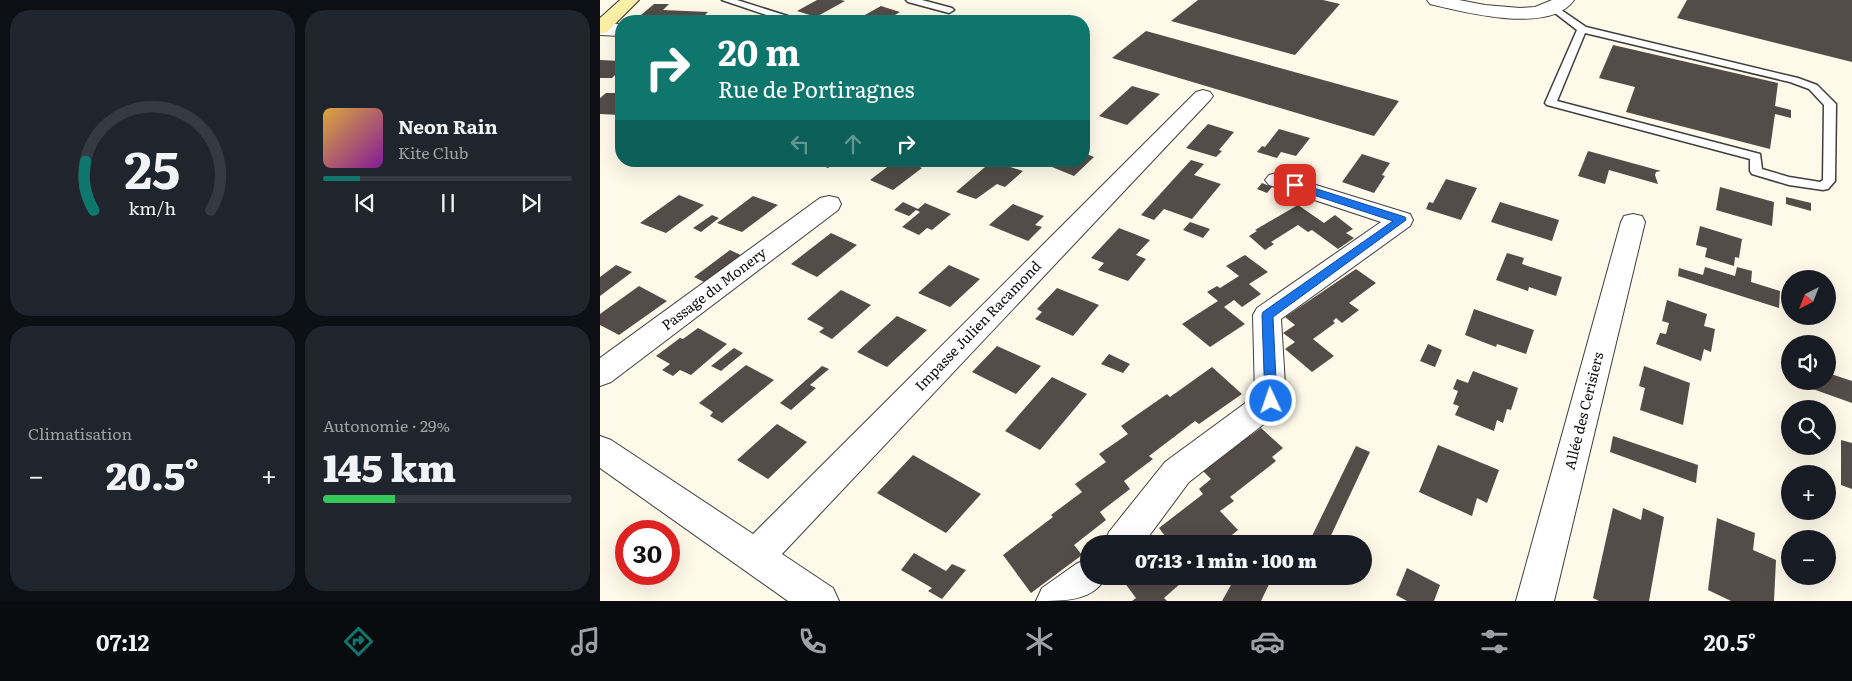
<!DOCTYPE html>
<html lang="fr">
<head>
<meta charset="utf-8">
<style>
	:root { --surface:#171b24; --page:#20242c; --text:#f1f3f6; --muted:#9ea1a6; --line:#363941; --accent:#0f766e }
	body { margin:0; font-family:Literata,serif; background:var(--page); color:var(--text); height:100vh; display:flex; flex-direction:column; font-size:19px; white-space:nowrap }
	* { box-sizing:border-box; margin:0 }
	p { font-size:16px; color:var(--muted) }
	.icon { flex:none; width:28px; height:28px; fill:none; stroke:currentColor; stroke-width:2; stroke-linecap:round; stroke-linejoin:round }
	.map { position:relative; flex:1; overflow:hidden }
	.side { display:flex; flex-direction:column; gap:10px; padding:10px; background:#0d0f14; width:600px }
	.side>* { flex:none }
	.banner { position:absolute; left:15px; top:15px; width:475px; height:152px; border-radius:20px; box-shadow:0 5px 20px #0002; background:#0f766e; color:#fff; overflow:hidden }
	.needle { width:32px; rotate:222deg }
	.fabs { position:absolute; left:1181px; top:270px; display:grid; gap:10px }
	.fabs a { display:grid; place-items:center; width:55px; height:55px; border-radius:50%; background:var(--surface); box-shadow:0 5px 20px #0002; font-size:25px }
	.speed { position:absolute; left:15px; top:520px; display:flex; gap:10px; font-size:25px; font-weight:700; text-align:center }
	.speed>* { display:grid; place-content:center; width:65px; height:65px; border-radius:50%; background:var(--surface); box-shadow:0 5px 20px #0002; line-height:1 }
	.speed .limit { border:8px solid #d22; background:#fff; color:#111 }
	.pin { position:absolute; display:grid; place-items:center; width:42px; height:42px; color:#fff; margin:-21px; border-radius:10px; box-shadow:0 2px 8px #0006 }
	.me { position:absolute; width:55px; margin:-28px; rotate:357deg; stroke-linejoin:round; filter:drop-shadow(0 0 4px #0008) }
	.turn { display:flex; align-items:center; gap:18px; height:105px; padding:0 20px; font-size:22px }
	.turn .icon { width:65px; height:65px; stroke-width:2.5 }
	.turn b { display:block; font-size:35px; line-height:42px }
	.lanes { display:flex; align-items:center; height:48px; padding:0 20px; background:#0003; justify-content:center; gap:25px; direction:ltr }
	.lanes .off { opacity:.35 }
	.big { font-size:38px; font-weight:800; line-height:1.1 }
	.side .tile { flex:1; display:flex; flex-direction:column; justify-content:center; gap:8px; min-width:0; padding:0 18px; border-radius:20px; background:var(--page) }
	.side .dial { align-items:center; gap:0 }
	.dial svg { height:130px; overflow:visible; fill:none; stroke:var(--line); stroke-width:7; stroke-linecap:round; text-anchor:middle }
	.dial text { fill:var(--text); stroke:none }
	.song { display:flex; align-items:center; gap:15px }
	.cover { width:60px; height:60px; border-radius:8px; background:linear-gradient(135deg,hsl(40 70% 55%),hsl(290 70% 35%)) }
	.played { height:5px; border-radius:2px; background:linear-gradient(90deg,var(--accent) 15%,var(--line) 15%) }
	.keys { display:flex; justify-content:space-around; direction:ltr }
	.heat { display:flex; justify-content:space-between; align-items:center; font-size:28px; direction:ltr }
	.charge { height:8px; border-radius:4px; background:linear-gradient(90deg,#34c759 29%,var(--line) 0) }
	.side .tiles { flex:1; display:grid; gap:10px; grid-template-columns:repeat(2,1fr) }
	.trip { position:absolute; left:480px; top:535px; width:292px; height:50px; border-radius:25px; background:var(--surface); box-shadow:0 5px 20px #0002; font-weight:800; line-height:50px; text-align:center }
	.tabs { display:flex; height:80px; justify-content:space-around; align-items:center; background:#090b0e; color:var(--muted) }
	.tabs .icon { width:35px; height:35px }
	.tabs .current { color:var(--accent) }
	.tabs b { font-size:22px; color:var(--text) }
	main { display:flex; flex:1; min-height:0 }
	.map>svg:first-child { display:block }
	.building { fill:#534c48 }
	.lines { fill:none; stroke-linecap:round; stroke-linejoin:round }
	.lane-casing { stroke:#3e3e3e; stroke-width:3 }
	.street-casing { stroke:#3e3e3e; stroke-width:2 }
	.secondary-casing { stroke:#2d2d2d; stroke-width:2 }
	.lane { fill:#fff; fill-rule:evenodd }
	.street { fill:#fff; fill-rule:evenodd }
	.secondary { fill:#fcefa6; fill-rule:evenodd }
	.route { fill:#1a73e8; stroke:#114b97 }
	.labels { text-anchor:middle; stroke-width:5; stroke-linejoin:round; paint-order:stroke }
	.street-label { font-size:14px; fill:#0b0b0b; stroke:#fff }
</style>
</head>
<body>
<main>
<section class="side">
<div class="tiles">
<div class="tile dial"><svg viewBox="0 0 100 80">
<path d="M14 69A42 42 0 1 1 86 69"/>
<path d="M14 69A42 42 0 0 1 9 39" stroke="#0f766e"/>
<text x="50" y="56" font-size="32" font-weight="700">25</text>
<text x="50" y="72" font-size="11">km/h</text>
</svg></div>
<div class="tile">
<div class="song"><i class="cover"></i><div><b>Neon Rain</b><p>Kite Club</p></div></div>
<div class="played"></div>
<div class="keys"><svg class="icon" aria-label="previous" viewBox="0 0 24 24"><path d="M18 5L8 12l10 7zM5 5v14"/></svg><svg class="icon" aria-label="pause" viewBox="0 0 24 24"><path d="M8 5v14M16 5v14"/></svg><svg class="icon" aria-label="next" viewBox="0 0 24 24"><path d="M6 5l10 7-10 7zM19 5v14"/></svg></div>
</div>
<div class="tile"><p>Climatisation</p>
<div class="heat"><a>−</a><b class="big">20.5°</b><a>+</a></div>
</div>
<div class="tile"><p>Autonomie · 29%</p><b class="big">145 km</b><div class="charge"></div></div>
</div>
</section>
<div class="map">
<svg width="1252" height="601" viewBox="0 0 1252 601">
	<rect width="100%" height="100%" fill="#fef9e9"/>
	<path class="building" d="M217,0H241L245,1L216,17L197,11Z
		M598,0H723L740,4L695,55L571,21Z
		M1087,0H1252V62L1077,18Z
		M54,4H69L63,10L108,12L99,21H51L57,15H41Z
		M281,6L300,12L285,21H254Z
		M127,15L140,19L137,21H114Z
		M546,31L799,101L774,136L512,58Z
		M1013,45L1178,83L1175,106L1191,110V118L1175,114L1170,149L1026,112L1035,87L999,78Z
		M0,60L21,61V69L12,78H0Z
		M532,86L560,94L527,125L499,116Z
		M6,93H21V115L0,114V98Z
		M608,124L634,132L619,150L622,151L616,157L586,148Z
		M679,129L710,138L696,156L681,152L677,158L657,152L662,146L665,147Z
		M988,151L1061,171L1056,172L1055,175L1058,184L1009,170L1005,184L978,176Z
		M484,153L494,157L474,176L452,167L458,161H484Z
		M762,154L790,163L782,175L785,176L774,193L742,182Z
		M591,160L604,164L594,175L621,184L592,219L564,209L554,220L541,215Z
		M210,161H238L228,168Z
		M295,161H306L322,168L293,190L270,180Z
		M392,161L423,171L405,187L397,184L376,199L356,192Z
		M846,179L877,188L861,220L826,209L829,202L833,203Z
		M662,183L672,187L667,193L657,189Z
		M1120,187L1174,202L1172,226L1116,210Z
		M79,195L104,205L66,233L40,223Z
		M153,196L178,205L142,232L117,223Z
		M1186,197L1211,203V211L1186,204Z
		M303,202L318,209L325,203L351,214L332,230L327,228L319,235L302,227L320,212L316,210L309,216L294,210Z
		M900,202L959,220L952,241L891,222Z
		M413,204L444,216L435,225L442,227L428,241L389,225Z
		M698,205L724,223L735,215L753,229L746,233L754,238L738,249L712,230L708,232L698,225L671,242L674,244L665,250L649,236L657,231L655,230Z
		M112,215L119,218L101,232L93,228Z
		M590,222L610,229L603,238L583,230Z
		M1100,226L1142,239L1139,258L1135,257L1134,266L1105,257L1107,248L1096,245Z
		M519,228L550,240L536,255L546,259L528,281L498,270L504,263L491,258Z
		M231,233L257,245L217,277L191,264Z
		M130,250L145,257L108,284L94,277Z
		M907,253L924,258L922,264L962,277L956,296L929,287L928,291L896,280Z
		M645,255L668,272L649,284L661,294L642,307L634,300L624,307L645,324L610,347L582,324L618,301L607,292L617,286L620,288L639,276L626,266Z
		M16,265L32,272L0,296V277Z
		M349,265L380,279L350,307L318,293Z
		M1105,267L1135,276L1137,267L1152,271L1151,282L1180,291L1179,308L1078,276L1079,268L1103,275Z
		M756,269L776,283L749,303L759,310L742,323L736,318L733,321L735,323L713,339L734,356L712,372L685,349L695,342L683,333L695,325L685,317Z
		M39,286L67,301L19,335L0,325V314Z
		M457,288L499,305L473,336L435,319L442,312L437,309Z
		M241,290L271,305L232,339L219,332L224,328L207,319Z
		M1067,300L1107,314L1104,326L1115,329L1111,352L1104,349L1101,361L1056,344L1060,333L1066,334L1069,323L1062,321Z
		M874,309L934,330L926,354L897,344L896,347L865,335Z
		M297,316L327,330L287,367L257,352Z
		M98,328L127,344L91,375L80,370L73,376L62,370L70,364L56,356L80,338L83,339Z
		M828,344L842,350L835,367L820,361Z
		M397,346L441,366L416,394L372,372Z
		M134,348L143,353L121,371L111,366Z
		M509,354L530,364L523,373L501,364Z
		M146,365L174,380L122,423L110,416L113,412L99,403Z
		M222,366L229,369L210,385L216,388L191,410L180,403Z
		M1044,366L1090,383L1083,425L1040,410L1045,388L1039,386Z
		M612,367L642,394L599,424L595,421L549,456L553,459L524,481L530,489L500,512L506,520L474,545L482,555L431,593L403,555L453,517L451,515L482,492L475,484L506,462L499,454L528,434L521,426L567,394L570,397Z
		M873,371L918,388L911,410L907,409L903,423L897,420L894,431L855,415L859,406L853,404L858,391L853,389L857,379L868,383Z
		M1228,373L1252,381V403L1210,388L1211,381H1228Z
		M452,377L487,394L440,450L405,431Z
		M177,424L207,442L168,479L137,460Z
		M661,428L683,448L672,457L676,461L630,497L634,501L620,511L638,530L621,544H555L565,536L559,528L603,494L599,489L611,479L600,468L646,433L650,436Z
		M1013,436L1098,465L1096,483L1010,452Z
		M1241,440L1252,443V489L1241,485Z
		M838,445L899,470L887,503L877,498L872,516L819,492Z
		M756,446L770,452L727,544H723L711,538Z
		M313,455L381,494L346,533L277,493Z
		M1013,508L1041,520L1043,508L1064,517L1049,601H999L993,598Z
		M1117,518L1155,533L1153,550L1176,560L1174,601H1131L1108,590Z
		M314,553L346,571L352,564L366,570L342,599L328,591L332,588L301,570Z
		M807,568L840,585L834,601H807L796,595Z
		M532,576H589L564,598L567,601H532L536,598L524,582Z
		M636,576H673L661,601H622Z"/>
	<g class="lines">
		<g class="lane-casing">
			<path id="lane" d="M122,0H137L197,19L198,21H184Z
				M306,0H322L352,8L354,10L349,13L308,2Z
				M954,5L986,27L1198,78L1217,85L1236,104L1235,181L1228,189L1223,190L1189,185L1152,174L1150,171V159L947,105L945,103L977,30L951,10V6ZM985,33L1190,82L1209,89L1224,105L1223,180L1220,182L1214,181L1189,177L1162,169L1160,154L957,101Z"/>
		</g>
		<g class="street-casing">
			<path id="street" d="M827,0H859L885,5L920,8L935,7L952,0H974C950,35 863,12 830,4Z
				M0,23L21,24V36L0,35Z
				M603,90L610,92L613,96L610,100L182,554L233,588L239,601H188L0,468V436L11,440L153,534L596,92Z
				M677,173L810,214L813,220L810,226L681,319L686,401L682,410L589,482L543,544H504L509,532L565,462L655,396L653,315L657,308L781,222L669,185L665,180L669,175Z
				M229,196L238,198L241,204L238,210L11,382L0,386V358L220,198Z
				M1033,214L1042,216L1045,222L954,601H916L1021,222L1024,216Z
				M489,558V576H507C493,601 467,601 436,601L442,588L476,564Z"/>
		</g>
		<g class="secondary-casing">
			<path id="secondary" d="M20,0H39L7,32L0,34V18Z"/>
		</g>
		<use href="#lane" class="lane"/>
		<use href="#street" class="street"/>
		<use href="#secondary" class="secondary"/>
	</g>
	<path class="route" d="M695,182L805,217L806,220L673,317L677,401L675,405L671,406L667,405L665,401L662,315L663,312L793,221L692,188L690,185Z"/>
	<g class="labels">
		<g class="street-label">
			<text transform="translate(114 289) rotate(-37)" y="5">Passage du Monery</text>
			<text transform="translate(378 326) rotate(-46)" y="5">Impasse Julien Racamond</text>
			<text transform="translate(984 411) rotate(-76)" y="5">Allée des Cerisiers</text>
		</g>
	</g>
</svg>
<div class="fabs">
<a><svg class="needle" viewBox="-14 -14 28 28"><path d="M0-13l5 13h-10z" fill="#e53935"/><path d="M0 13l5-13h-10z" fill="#9ea1a6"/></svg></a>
<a><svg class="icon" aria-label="sound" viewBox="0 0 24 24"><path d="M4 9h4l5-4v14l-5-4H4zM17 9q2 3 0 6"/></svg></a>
<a><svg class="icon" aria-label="search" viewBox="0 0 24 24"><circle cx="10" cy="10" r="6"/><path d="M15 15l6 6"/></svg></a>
<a>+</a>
<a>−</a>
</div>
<div class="speed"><div class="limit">30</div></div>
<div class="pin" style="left:695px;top:185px;background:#d93025"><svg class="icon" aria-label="arrive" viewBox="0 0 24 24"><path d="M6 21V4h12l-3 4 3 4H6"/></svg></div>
<svg class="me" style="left:671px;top:401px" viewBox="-20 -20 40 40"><circle r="17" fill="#1a73e8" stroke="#fff" stroke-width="3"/><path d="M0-11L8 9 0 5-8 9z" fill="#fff"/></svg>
<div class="trip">07:13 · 1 min · 100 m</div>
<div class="banner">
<div class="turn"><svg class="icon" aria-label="right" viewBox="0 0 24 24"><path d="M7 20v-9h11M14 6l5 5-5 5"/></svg><div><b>20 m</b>Rue de Portiragnes</div></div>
<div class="lanes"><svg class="icon off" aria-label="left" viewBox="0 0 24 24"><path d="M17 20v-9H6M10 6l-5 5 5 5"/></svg><svg class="icon off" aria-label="ahead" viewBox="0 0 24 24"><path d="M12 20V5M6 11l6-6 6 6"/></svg><svg class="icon" aria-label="right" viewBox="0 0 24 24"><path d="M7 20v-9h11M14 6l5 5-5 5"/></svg></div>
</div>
</div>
</main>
<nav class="tabs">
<b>07:12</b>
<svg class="icon current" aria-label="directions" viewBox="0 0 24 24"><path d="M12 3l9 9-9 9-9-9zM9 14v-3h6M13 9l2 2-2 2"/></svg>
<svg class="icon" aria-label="music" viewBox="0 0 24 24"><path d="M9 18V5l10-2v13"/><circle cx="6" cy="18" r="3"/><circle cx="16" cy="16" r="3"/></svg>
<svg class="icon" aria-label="phone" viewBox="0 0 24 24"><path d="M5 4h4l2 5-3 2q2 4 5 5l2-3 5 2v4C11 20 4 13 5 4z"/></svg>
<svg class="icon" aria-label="climate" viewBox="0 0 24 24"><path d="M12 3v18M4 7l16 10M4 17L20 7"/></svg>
<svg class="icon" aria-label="car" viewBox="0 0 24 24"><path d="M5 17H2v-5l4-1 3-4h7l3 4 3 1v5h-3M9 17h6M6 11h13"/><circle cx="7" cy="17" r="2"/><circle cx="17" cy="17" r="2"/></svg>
<svg class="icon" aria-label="filters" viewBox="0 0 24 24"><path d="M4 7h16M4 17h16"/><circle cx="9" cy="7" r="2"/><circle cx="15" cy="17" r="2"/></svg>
<b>20.5°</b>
</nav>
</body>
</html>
